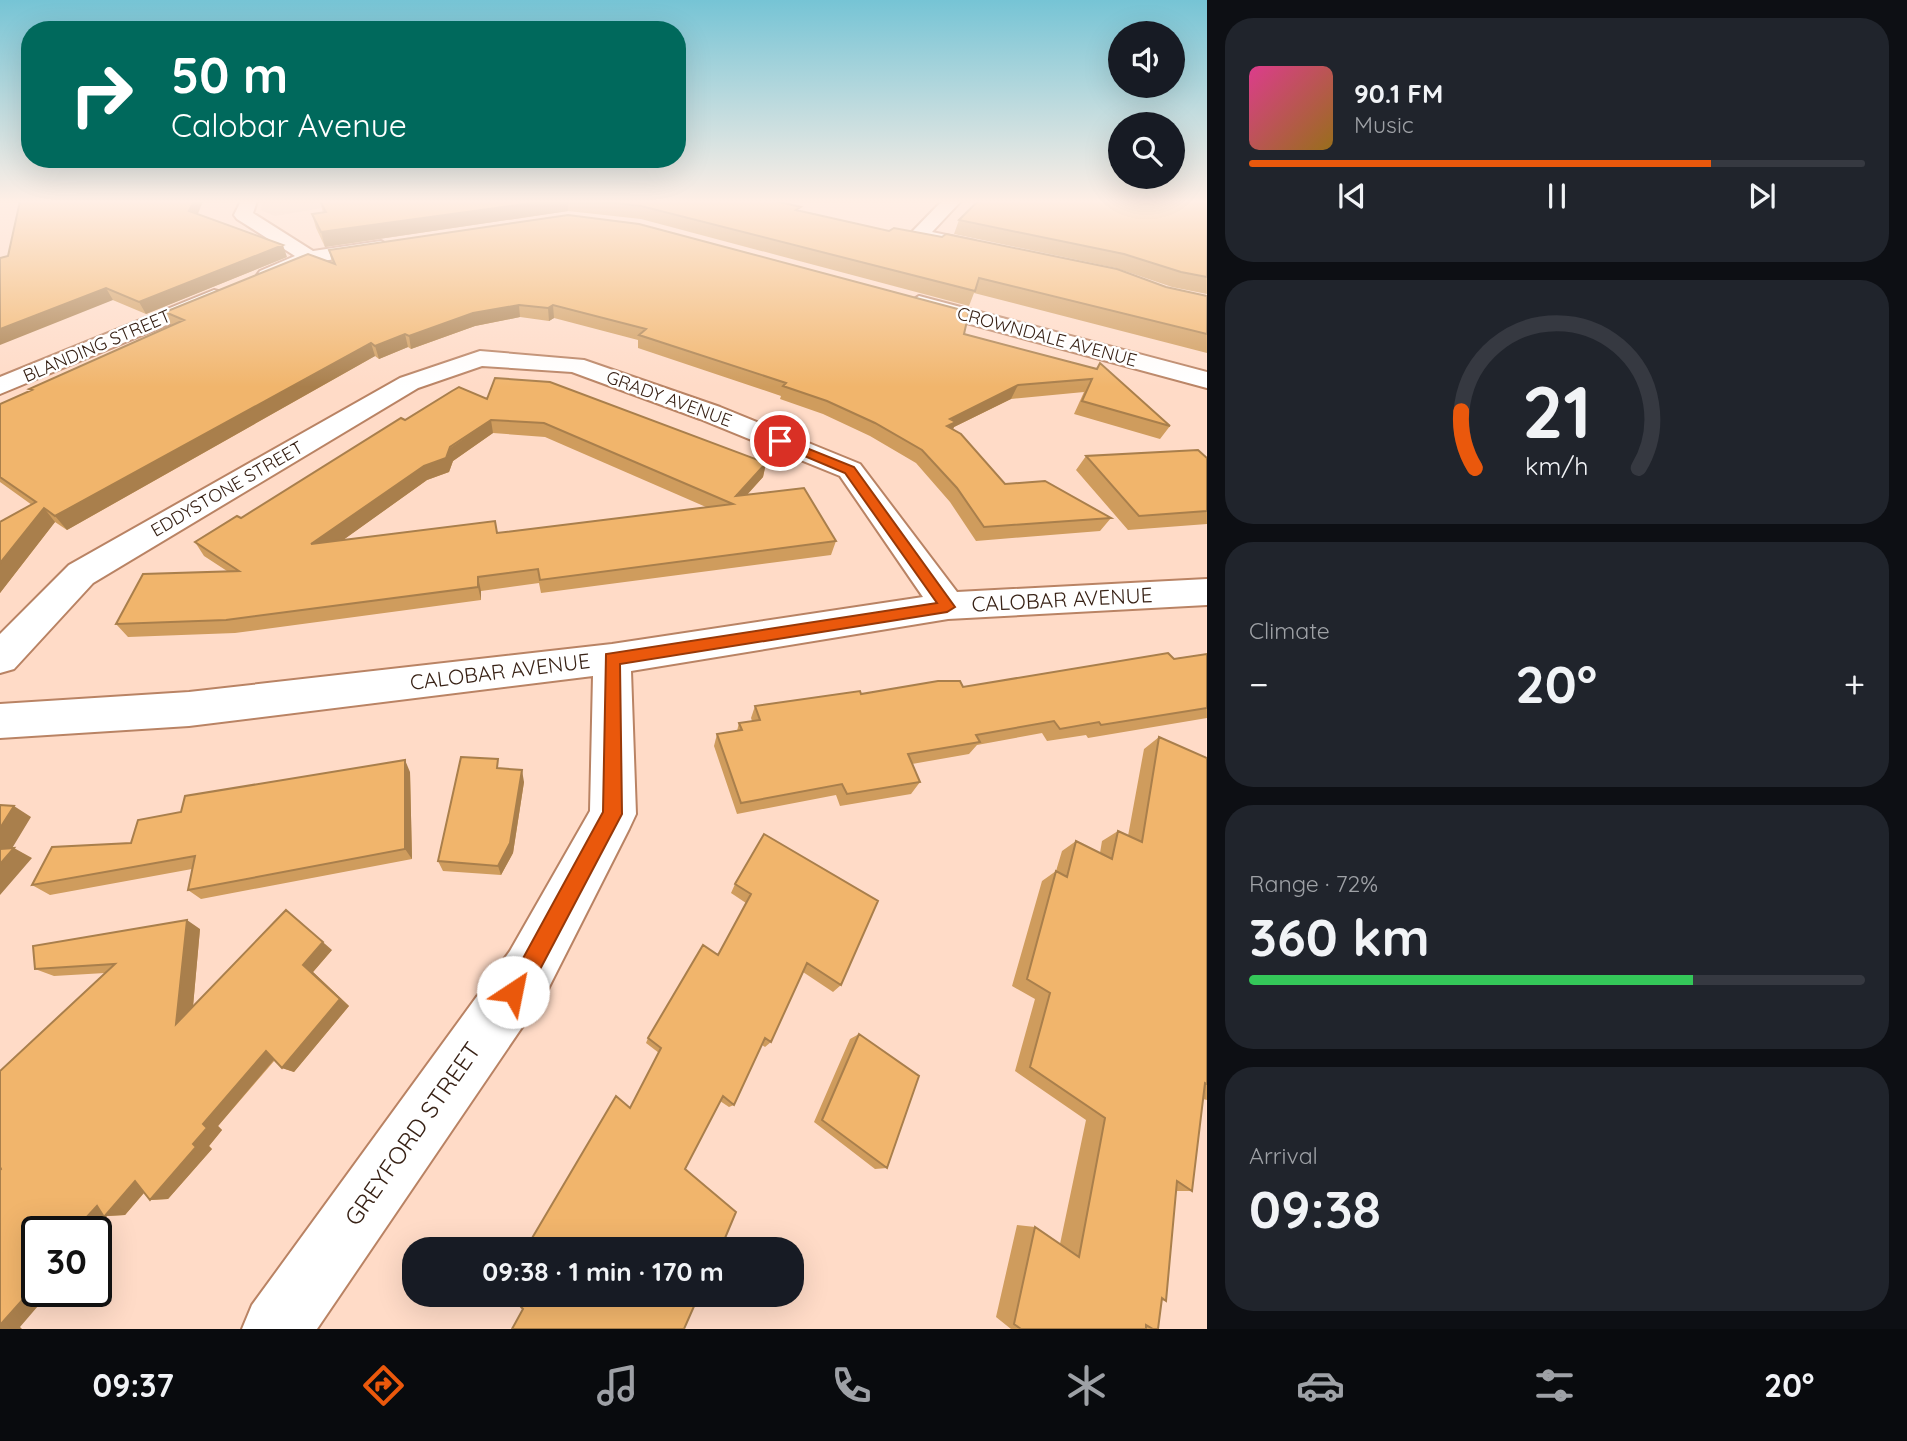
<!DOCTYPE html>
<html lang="en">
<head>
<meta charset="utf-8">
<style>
	:root { --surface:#171b24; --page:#20242c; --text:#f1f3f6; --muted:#9ea1a6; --line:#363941; --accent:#ea580c }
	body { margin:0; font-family:Quicksand,sans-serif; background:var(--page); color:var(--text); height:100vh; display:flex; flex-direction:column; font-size:26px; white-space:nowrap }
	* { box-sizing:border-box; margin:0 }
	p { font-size:23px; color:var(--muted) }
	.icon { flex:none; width:38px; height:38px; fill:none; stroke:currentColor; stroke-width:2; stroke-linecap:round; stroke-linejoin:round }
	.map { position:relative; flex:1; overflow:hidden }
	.drawer { display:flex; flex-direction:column; gap:18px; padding:18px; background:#0d0f14; width:700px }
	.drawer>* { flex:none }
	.guide { position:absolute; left:21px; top:21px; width:665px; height:147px; border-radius:28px; box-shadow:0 7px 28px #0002; background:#00695c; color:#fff; overflow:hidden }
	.fabs { position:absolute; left:1108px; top:21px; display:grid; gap:14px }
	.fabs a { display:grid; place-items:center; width:77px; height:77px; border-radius:50%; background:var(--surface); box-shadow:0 7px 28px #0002; font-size:35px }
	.speed { position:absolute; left:21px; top:1216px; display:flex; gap:14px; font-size:35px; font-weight:700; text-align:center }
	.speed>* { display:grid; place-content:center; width:91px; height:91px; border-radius:50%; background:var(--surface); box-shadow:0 7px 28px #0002; line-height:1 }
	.speed .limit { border:4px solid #111; border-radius:10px; background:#fff; color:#111 }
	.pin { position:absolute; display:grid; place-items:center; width:60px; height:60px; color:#fff; margin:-30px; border:4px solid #fff; border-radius:50%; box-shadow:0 2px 7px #0007 }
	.me { position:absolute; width:77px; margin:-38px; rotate:34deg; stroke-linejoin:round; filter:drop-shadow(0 0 5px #0008) }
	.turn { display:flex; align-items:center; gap:24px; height:147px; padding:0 35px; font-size:32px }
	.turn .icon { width:91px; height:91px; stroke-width:2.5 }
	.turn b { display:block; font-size:49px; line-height:60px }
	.big { font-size:52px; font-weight:700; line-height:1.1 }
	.drawer .widget { flex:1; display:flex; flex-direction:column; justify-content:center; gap:10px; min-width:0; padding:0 24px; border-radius:28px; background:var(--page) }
	.drawer .dial { align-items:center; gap:0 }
	.dial svg { height:182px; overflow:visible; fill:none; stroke:var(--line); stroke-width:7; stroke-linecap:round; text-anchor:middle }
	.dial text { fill:var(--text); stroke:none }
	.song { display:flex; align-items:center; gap:21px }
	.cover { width:84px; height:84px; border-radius:10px; background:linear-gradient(135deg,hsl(330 70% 55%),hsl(40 70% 35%)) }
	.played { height:7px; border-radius:4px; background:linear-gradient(90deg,var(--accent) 75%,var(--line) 75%) }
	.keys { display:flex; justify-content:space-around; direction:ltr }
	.heat { display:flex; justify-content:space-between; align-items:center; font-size:38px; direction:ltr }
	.charge { height:10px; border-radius:5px; background:linear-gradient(90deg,#34c759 72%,var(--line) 0) }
	.trip { position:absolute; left:402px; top:1237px; width:402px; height:70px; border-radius:28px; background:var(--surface); box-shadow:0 7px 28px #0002; font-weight:700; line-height:70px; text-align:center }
	.menu { display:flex; height:112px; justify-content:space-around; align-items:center; background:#090b0e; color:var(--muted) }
	.menu .icon { width:49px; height:49px }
	.menu .active { color:var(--accent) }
	.menu b { font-size:32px; color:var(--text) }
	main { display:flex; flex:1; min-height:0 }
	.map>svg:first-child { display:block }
	.built { fill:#f1cab4 }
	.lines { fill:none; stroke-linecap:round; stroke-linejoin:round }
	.minor-casing { stroke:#b98364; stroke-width:4 }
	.minor { fill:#fff; fill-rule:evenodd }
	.wall { fill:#cf9c5d; fill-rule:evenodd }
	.shaded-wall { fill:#a97f4c }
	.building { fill:#f1b56c; stroke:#a97f4c; stroke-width:2; fill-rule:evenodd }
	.route { fill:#ea580c; stroke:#983908; stroke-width:2 }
	.labels { text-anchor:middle; stroke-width:5; stroke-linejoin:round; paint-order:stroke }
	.far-street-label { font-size:18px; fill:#382216; stroke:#fff }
	.street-label { font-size:21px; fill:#382216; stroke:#fff }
	.near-street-label { font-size:24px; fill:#382216; stroke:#fff }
</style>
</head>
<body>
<main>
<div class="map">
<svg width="1207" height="1329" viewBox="0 0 1207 1329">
	<rect width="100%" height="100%" fill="#ffdbc7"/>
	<path class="built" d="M264,201H364L275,216L260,210Z"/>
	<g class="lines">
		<g class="minor-casing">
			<path id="minor" d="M241,201H257L253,213L313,251L381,241L391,247L381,253L314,262L267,281L260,279L257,275L260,271L295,256L237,219L234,215Z
				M942,201H961L932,232L975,241L978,245L975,249L968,251L911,239L909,235Z
				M214,290L222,292L225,297L222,302L0,394V377Z
				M919,296L1207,372V388L911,308L908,303Z
				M480,351L584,360L720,407L860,464L957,592L1207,579V605L948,619L631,671L636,814L629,829L548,989L317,1329H242L252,1305L510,951L590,811L593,676L189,726L0,738V704L189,692L612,644L923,597L840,476L700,419L572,372L482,366L418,388L93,583L14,669L0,673V634L69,565L400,378Z"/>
		</g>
		<use href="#minor" class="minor"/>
	</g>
	<path class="wall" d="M20,201H203L198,214L287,257L146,314L8,256Z
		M320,201H776L800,211L889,231L1207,296V353L974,293L969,306L641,219L568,211L325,247L316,228L312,214L323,213Z
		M1207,201V294L1172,287L1116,268L954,234L959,220Z
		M329,250L964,334L1096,369L1100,363L1170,426L1160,439L1074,414L1084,392L1011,399L954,427L953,429L1005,484L1111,518L1100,531L976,541L950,502L916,463L870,436L823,414L780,399L781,396L638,348V340L554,318L549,321L520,317L475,326L411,349L408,347L379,359L375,356L67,530L55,522L0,593V522L32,505L0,482V404L31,391L29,389L173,325H171L165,312L332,263Z
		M487,399L766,463L763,477L747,495L836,541L831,555L541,593L539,583L481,591V600L235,633L128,637L116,624L227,571L204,556L195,542L241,518L405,420ZM493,433L545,437L706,507L497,533L343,540L427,480L449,472L453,461Z
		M1086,456L1207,458V524L1128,530L1076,470Z
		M1207,654V718L1088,738L1086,735L1047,741L1042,733L977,745L969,754L912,764L920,782L911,794L840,806L836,795L737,814L714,746L717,734L737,731L739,723L752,721L751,718L755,706L861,694L963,687Z
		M1159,737L1207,758V1100L1203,1099L1192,1191H1176L1166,1301L1161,1300L1158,1329H1011L996,1317L1017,1225L1035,1227L1060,1244L1086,1120L1015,1071L1035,999L1012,986L1042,881L1056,871L1062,851L1076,841L1100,853L1102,841L1118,831L1128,836L1144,749Z
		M501,769L524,782L513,853L501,875L443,871L438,861Z
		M410,772L412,859L201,899L188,890L192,869L50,895L32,885L131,843L181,812Z
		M764,834L841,985L833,992L803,972L771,1042L765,1047L762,1045L734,1105L729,1107L720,1101L685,1169L720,1250L630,1108L659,1053L646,1043L648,1038L718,955L746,903L731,893L735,884Z
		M200,929L193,1006L332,950L313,972L349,1006L294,1072L282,1068L275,1060L218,1126L222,1130L209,1146L212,1149L168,1199L150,1200L144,1193L125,1215L107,1216L93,1232H37L20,1327L0,1329L105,973L54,976L35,969Z
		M859,1034L887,1168L875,1169L814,1122L850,1039Z"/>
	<path class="shaded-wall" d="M194,201H203L194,222L189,211Z
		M546,201H568V211L325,247L321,232Z
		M283,245L287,257L146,314L139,302Z
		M106,288L113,300L0,345V329Z
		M519,305L520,317L475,326L411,349L409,336L473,313Z
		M553,305L554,318L549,321L548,308Z
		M405,334L408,347L379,359L375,346Z
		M371,343L375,356L67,530L55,516Z
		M1018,385L1011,399L954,427L950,435L941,440L950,419Z
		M491,420L493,433L453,461L449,472L427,480L318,558L311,544Z
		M766,463L763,477L733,510L736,496Z
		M44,508L55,522L0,593V563Z
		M478,577L481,591V600L478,587Z
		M405,760L410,772L412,859L405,849Z
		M522,770L524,782L513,853L501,875L498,866Z
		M14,806L31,817L8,855L14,848L32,858L0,895V828Z
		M286,910L332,950L313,972L349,1006L294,1072L282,1068L303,965Z
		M187,920L200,929L191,1029L176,1024Z
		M266,1051L278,1055L218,1126L222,1130L209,1146L212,1149L168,1199L150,1200L203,1124Z
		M135,1181H154L125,1215L107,1216L93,1232H73L97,1206Z
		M37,1272V1292H50L20,1327L22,1329H0V1325L29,1281Z"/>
	<path class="building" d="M20,201H194L189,211L283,245L139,302L106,288L0,329V258L8,256Z
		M320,201H546L321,232L312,214L326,212Z
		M596,201H776L801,207L796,210L889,231L894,228L942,237L946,234L1117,269L1166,287L1207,296V334L979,278L975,291L641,206Z
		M978,201H1207V277L1181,272L1124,254L959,220Z
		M568,215L639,224L969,312L964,334L1097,369L1100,363L1170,426L1082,401L1092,379L1018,385L950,419L956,422L947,426L961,434L1005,484L1045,481L1111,518L984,527L957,488L922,450L875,423L827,401L783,386L786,383L639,335L646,329L553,305L548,308L519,305L473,313L409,336L405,334L375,346L371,343L55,516L44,508L0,563V522L36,502L0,477V404L32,390L29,389L184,320L165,312L308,254L335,264L329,250Z
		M495,378L550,382L766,463L736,496L804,488L836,541L540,580L538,569L478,577V587L226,620L116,624L143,574L239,571L195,542L237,516L241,518L401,418L405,420L452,391L459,387L487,399ZM491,420L544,423L733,504L497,533L495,521L311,544L424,466L446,458L450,447Z
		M1198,450L1207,458V511L1139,516L1086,456Z
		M1168,653L1174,659L1207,654V708L1101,725L1099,722L1060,729L1054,721L976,735L980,742L908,754L920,782L847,794L842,784L741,803L717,734L742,730L739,723L760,720L755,706L860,691L861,694L938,681H960L963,687Z
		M1159,737L1207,758V1084L1205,1083L1192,1191L1177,1181L1166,1301L1162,1298L1158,1329H1153L1146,1325V1329H1021L1014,1324L1035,1227L1079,1257L1105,1118L1030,1067L1050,993L1027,979L1056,871L1067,877L1076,841L1112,859L1118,831L1142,842Z
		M461,757L498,759L497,768L522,770L510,843L498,866L438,861Z
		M405,760V849L188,890L195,856L32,885L52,847L131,843L138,820L181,812L185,796Z
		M0,805L14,806L0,828Z
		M764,834L878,901L841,985L807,963L771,1042L765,1038L734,1105L723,1096L685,1169L736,1212L720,1250H525L616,1096L630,1108L661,1048L648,1038L703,945L718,955L751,894L735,884Z
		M14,848L0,864V849Z
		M286,910L323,942L303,965L340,999L282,1068L266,1051L203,1124L207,1128L193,1144L196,1147L150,1200L135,1181L104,1217L97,1206L73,1232H37V1272L29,1281L34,1287L0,1325V1170L1,1169L0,1167V1071L115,964L35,969L33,946L187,920L176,1024Z
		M859,1034L919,1076L887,1168L822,1120Z
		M510,1295H699L684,1329H512L523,1309Z"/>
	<linearGradient id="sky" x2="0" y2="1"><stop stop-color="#76c4d5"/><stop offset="0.52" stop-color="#ffefe6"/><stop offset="1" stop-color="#ffefe6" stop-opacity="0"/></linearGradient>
	<rect width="1207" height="387" fill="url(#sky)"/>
	<path class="route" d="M776,439H784L854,467L955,607L947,612L620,664L622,814L536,977L521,1000L513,1003L505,1000L502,992L521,962L603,812L606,654L937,603L845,473L776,444Z"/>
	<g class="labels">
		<g class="far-street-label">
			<text transform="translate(1047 337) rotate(15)" y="6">CROWNDALE AVENUE</text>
			<text transform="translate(97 346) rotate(-23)" y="6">BLANDING STREET</text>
			<text transform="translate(669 399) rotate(20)" y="6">GRADY AVENUE</text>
			<text transform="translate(227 489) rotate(-30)" y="6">EDDYSTONE STREET</text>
		</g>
		<g class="street-label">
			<text transform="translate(1062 600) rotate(-3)" y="7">CALOBAR AVENUE</text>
			<text transform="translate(500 672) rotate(-7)" y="7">CALOBAR AVENUE</text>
		</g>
		<g class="near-street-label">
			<text transform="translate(413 1134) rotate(-55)" y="8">GREYFORD STREET</text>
		</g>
	</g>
</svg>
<div class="fabs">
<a><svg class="icon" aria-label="sound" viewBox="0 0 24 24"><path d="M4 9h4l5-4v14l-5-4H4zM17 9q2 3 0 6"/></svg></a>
<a><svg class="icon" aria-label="search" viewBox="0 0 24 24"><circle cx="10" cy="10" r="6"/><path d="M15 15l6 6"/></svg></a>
</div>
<div class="speed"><div class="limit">30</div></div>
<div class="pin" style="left:780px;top:441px;background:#d93025"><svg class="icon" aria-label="arrive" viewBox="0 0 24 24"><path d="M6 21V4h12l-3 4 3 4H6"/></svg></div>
<svg class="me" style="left:513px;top:992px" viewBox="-20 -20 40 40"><circle r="19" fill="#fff"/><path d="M0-13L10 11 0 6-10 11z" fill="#ea580c"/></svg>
<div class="trip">09:38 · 1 min · 170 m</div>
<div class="guide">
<div class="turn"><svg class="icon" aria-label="right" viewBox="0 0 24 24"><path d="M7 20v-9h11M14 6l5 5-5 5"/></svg><div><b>50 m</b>Calobar Avenue</div></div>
</div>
</div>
<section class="drawer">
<div class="widget">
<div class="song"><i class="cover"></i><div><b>90.1 FM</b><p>Music</p></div></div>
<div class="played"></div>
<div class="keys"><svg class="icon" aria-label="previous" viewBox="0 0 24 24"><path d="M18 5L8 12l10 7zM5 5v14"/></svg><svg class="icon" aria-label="pause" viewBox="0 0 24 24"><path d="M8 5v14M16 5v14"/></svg><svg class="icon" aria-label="next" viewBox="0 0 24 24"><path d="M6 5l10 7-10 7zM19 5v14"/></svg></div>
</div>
<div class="widget dial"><svg viewBox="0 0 100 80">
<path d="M14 69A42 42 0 1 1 86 69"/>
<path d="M14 69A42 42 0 0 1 8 44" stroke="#ea580c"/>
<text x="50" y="56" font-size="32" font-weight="700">21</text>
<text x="50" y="72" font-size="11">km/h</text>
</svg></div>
<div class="widget"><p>Climate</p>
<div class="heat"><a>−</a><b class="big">20°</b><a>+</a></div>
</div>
<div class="widget"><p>Range · 72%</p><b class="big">360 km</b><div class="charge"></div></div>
<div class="widget"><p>Arrival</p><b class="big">09:38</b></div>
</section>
</main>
<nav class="menu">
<b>09:37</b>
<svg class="icon active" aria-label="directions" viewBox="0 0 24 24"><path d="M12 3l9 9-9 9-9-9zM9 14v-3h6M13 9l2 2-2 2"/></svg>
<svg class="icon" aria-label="music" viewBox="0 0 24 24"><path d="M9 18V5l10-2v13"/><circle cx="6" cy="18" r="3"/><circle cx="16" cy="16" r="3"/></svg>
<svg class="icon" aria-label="phone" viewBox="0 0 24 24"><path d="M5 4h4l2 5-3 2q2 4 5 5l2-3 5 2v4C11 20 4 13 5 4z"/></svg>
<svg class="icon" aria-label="climate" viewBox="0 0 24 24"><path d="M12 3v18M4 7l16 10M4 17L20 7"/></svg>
<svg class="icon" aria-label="car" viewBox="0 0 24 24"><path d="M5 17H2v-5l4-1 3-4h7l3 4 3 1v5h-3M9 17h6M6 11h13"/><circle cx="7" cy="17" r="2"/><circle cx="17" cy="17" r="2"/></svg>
<svg class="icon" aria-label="filters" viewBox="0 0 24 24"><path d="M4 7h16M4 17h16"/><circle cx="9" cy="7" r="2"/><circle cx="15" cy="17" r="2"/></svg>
<b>20°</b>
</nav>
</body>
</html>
